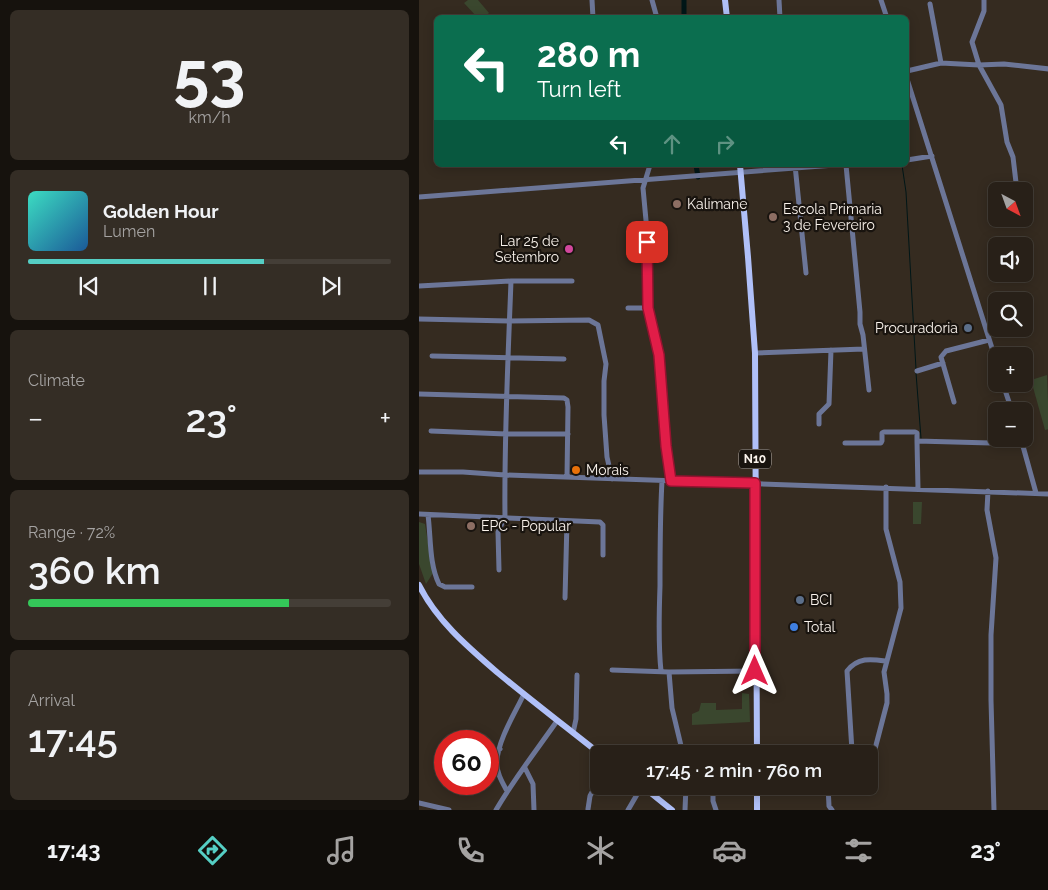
<!DOCTYPE html>
<html lang="en">
<head>
<meta charset="utf-8">
<style>
	:root { --surface:#282018; --page:#342d25; --text:#f1f3f6; --muted:#a5a3a2; --line:#443e37; --accent:#55cec4 }
	body { margin:0; font-family:Raleway,sans-serif; background:var(--page); color:var(--text); height:100vh; display:flex; flex-direction:column; font-size:19px; white-space:nowrap }
	* { box-sizing:border-box; margin:0 }
	p { font-size:16px; color:var(--muted) }
	.icon { flex:none; width:28px; height:28px; fill:none; stroke:currentColor; stroke-width:2; stroke-linecap:round; stroke-linejoin:round }
	.map { position:relative; flex:1; overflow:hidden }
	.drawer { display:flex; flex-direction:column; gap:10px; padding:10px; background:#16120d; width:419px }
	.drawer>* { flex:none }
	.banner { position:absolute; left:15px; top:15px; width:475px; height:152px; border-radius:8px; box-shadow:0 2px 12px #0003,0 0 0 1px var(--line); background:#0b6e4f; color:#fff; overflow:hidden }
	.needle { width:32px; rotate:139deg }
	.tools { position:absolute; left:569px; top:182px; display:grid; gap:10px }
	.tools a { display:grid; place-items:center; width:45px; height:45px; border-radius:8px; background:var(--surface); box-shadow:0 2px 12px #0003,0 0 0 1px var(--line); font-size:25px }
	.speed { position:absolute; left:15px; top:730px; display:flex; gap:10px; font-size:25px; font-weight:700; text-align:center }
	.speed>* { display:grid; place-content:center; width:65px; height:65px; border-radius:50%; background:var(--surface); box-shadow:0 2px 12px #0003,0 0 0 1px var(--line); line-height:1 }
	.speed .limit { border:8px solid #d22; background:#fff; color:#111 }
	.pin { position:absolute; display:grid; place-items:center; width:42px; height:42px; color:#fff; margin:-21px; border-radius:10px; box-shadow:0 2px 8px #0006 }
	.me { position:absolute; width:55px; margin:-28px; rotate:0deg; stroke-linejoin:round; filter:drop-shadow(0 0 4px #0008) }
	.turn { display:flex; align-items:center; gap:18px; height:105px; padding:0 20px; font-size:22px }
	.turn .icon { width:65px; height:65px; stroke-width:2.5 }
	.turn b { display:block; font-size:35px; line-height:42px }
	.lanes { display:flex; align-items:center; height:48px; padding:0 20px; background:#0003; justify-content:center; gap:25px; direction:ltr }
	.lanes .off { opacity:.35 }
	.big { font-size:38px; font-weight:600; line-height:1.1 }
	.drawer .tile { flex:1; display:flex; flex-direction:column; justify-content:center; gap:8px; min-width:0; padding:0 18px; border-radius:8px; background:var(--page) }
	.drawer .dial { align-items:center; gap:0 }
	.dial b { font-size:65px; line-height:1 }
	.song { display:flex; align-items:center; gap:15px }
	.cover { width:60px; height:60px; border-radius:8px; background:linear-gradient(135deg,hsl(170 70% 55%),hsl(210 70% 35%)) }
	.played { height:5px; border-radius:2px; background:linear-gradient(90deg,var(--accent) 65%,var(--line) 65%) }
	.keys { display:flex; justify-content:space-around; direction:ltr }
	.heat { display:flex; justify-content:space-between; align-items:center; font-size:28px; direction:ltr }
	.charge { height:8px; border-radius:4px; background:linear-gradient(90deg,#34c759 72%,var(--line) 0) }
	.trip { position:absolute; left:171px; top:745px; width:288px; height:50px; border-radius:8px; background:var(--surface); box-shadow:0 2px 12px #0003,0 0 0 1px var(--line); font-weight:600; line-height:50px; text-align:center }
	.tabs { display:flex; height:80px; justify-content:space-around; align-items:center; background:#100d0a; color:var(--muted) }
	.tabs .icon { width:35px; height:35px }
	.tabs .on { color:var(--accent) }
	.tabs b { font-size:22px; color:var(--text) }
	main { display:flex; flex:1; min-height:0 }
	.map>svg:first-child { display:block }
	.green { fill:#3a472e }
	.lines { fill:none; stroke-linecap:round; stroke-linejoin:round }
	.stream { stroke:#001617; stroke-width:1 }
	.canal { stroke:#001617; stroke-width:5 }
	.minor { stroke:#6c7698; stroke-width:5 }
	.major { stroke:#b0c0f8; stroke-width:6 }
	.route-casing { stroke:#92132f; stroke-width:12 }
	.route { stroke:#e11d48; stroke-width:9 }
	.education-dot { fill:#8d6e63; stroke:#19140f; stroke-width:2 }
	.hotel-dot { fill:#d1479c; stroke:#19140f; stroke-width:2 }
	.service-dot { fill:#5c6f8a; stroke:#19140f; stroke-width:2 }
	.food-dot { fill:#e8710a; stroke:#19140f; stroke-width:2 }
	.shop-dot { fill:#3f7fe0; stroke:#19140f; stroke-width:2 }
	.labels { text-anchor:middle; stroke-width:4.5; stroke-linejoin:round; paint-order:stroke }
	.shield { fill:#19140f; stroke:#b6afa9; stroke-width:1 }
	.shield-label { font-size:12px; font-weight:bold; fill:#f9f2eb }
	.poi-label { font-size:14px; fill:#f9f2eb; stroke:#19140f; text-anchor:start }
</style>
</head>
<body>
<main>
<section class="drawer">
<div class="tile dial"><b>53</b><p>km/h</p></div>
<div class="tile">
<div class="song"><i class="cover"></i><div><b>Golden Hour</b><p>Lumen</p></div></div>
<div class="played"></div>
<div class="keys"><svg class="icon" aria-label="previous" viewBox="0 0 24 24"><path d="M18 5L8 12l10 7zM5 5v14"/></svg><svg class="icon" aria-label="pause" viewBox="0 0 24 24"><path d="M8 5v14M16 5v14"/></svg><svg class="icon" aria-label="next" viewBox="0 0 24 24"><path d="M6 5l10 7-10 7zM19 5v14"/></svg></div>
</div>
<div class="tile"><p>Climate</p>
<div class="heat"><a>−</a><b class="big">23°</b><a>+</a></div>
</div>
<div class="tile"><p>Range · 72%</p><b class="big">360 km</b><div class="charge"></div></div>
<div class="tile"><p>Arrival</p><b class="big">17:45</b></div>
</section>
<div class="map">
<svg width="630" height="810" viewBox="0 0 630 810">
	<rect width="100%" height="100%" fill="#352b20"/>
	<path class="green" d="M49,0H59L70,13L65,17H58L45,3Z
		M628,375L630,429L626,430L612,380Z
		M494,502H503L502,524H494Z
		M0,522L6,524L14,573L7,584L0,564Z
		M323,693L330,694L331,722L273,725V714L280,711L282,703H297V710L323,709Z"/>
	<g class="lines">
		<path class="stream" d="M483,165L487,192L497,369
			M497,373L502,438"/>
		<path class="canal" d="M265,0V18
			M277,165L279,177"/>
		<path class="minor" d="M173,0L174,18
			M233,0L238,18
			M360,0L361,18
			M462,0L468,18
			M565,0V11L553,42L560,65L585,64L630,69
			M511,4L522,63
			M488,71L522,63L560,65L582,105L588,142L594,157L598,191
			M488,79L578,364
			M488,160L513,156
			M231,165L224,188L229,242V308L240,355L247,446L252,481
			M376,165L387,273
			M427,165L441,312V324L444,335L450,390
			M0,197L416,165
			M92,281H153
			M0,286L92,281C89,360 85,438 86,517L79,532L80,570
			M209,308H229
			M0,319L90,321L170,320L179,325L187,364L185,381V415L188,457L193,479
			M336,353L445,349
			M13,356L145,359
			M498,371L524,363
			M584,384L593,411
			M0,394L145,398L148,400L149,407L148,477
			M535,402L522,357L527,351L570,340
			M400,424V414L410,404L412,350
			M12,431L87,434H149
			M602,439L617,493
			M498,441L499,489
			M426,443H462L463,441V433L465,432H496L498,433V441L604,444
			M0,472H44L86,475L630,494
			M569,491L568,510L577,558L572,635V700L575,810
			M0,514L181,522L184,525V555
			M9,515C12,538 10,563 20,584L26,587H53
			M146,598L148,521
			M193,670L250,672L337,671
			M242,671C239,643 240,614 241,586C241,551 241,516 243,481
			M250,672L253,708L264,754
			M154,733L157,719L158,675
			M338,750H365L407,753
			M433,751L428,671C439,657 452,659 467,661
			M407,754L456,749L468,703V694L465,672L482,608L481,582L467,529V487
			M69,760L81,749
			M106,768L114,784L115,810
			M294,786V801L297,810
			M409,786L410,806L413,810
			M88,791C83,782 77,772 78,761C79,740 96,713 105,694
			M0,803L30,810
			M169,809L171,796L180,779
			M77,810C95,779 117,751 138,721
			M209,810L223,786
			M266,810L267,786"/>
		<path class="major" d="M306,0L308,18
			M321,165L329,257L336,353L338,754
			M0,585C18,621 49,647 79,673C113,701 147,727 181,754
			M223,786L253,810
			M338,786V810"/>
	</g>
	<g class="lines">
		<g class="route-casing">
			<path id="route" d="M228,242L229,308L240,355L247,446L252,481L336,483V671"/>
		</g>
		<use href="#route" class="route"/>
	</g>
	<g class="education-dot">
		<circle cx="258" cy="204" r="5"/>
		<circle cx="354" cy="217" r="5"/>
		<circle cx="52" cy="526" r="5"/>
	</g>
	<circle class="hotel-dot" cx="150" cy="249" r="5"/>
	<g class="service-dot">
		<circle cx="549" cy="328" r="5"/>
		<circle cx="381" cy="600" r="5"/>
	</g>
	<circle class="food-dot" cx="157" cy="470" r="5"/>
	<circle class="shop-dot" cx="375" cy="627" r="5"/>
	<g class="labels">
		<rect class="shield" x="320" y="449.5" width="32" height="19" rx="4"/>
		<g class="shield-label">
			<text x="336" y="463">N10</text>
		</g>
		<g class="poi-label">
			<text x="268" y="209">Kalimane</text>
			<text x="364" y="214">Escola Primaria<tspan x="364" dy="16">3 de Fevereiro</tspan></text>
			<text x="140" y="246" text-anchor="end">Lar 25 de<tspan x="140" dy="16">Setembro</tspan></text>
			<text x="539" y="333" text-anchor="end">Procuradoria</text>
			<text x="167" y="475">Morais</text>
			<text x="62" y="531">EPC - Popular</text>
			<text x="391" y="605">BCI</text>
			<text x="385" y="632">Total</text>
		</g>
	</g>
</svg>
<div class="tools">
<a><svg class="needle" viewBox="-14 -14 28 28"><path d="M0-13l5 13h-10z" fill="#e53935"/><path d="M0 13l5-13h-10z" fill="#a5a3a2"/></svg></a>
<a><svg class="icon" aria-label="sound" viewBox="0 0 24 24"><path d="M4 9h4l5-4v14l-5-4H4zM17 9q2 3 0 6"/></svg></a>
<a><svg class="icon" aria-label="search" viewBox="0 0 24 24"><circle cx="10" cy="10" r="6"/><path d="M15 15l6 6"/></svg></a>
<a>+</a>
<a>−</a>
</div>
<div class="speed"><div class="limit">60</div></div>
<div class="pin" style="left:228px;top:242px;background:#d93025"><svg class="icon" aria-label="arrive" viewBox="0 0 24 24"><path d="M6 21V4h12l-3 4 3 4H6"/></svg></div>
<svg class="me" style="left:336px;top:671px" viewBox="-20 -20 40 40"><path d="M0-17L14 15 0 8-14 15z" fill="#e11d48" stroke="#fff" stroke-width="4"/></svg>
<div class="trip">17:45 · 2 min · 760 m</div>
<div class="banner">
<div class="turn"><svg class="icon" aria-label="left" viewBox="0 0 24 24"><path d="M17 20v-9H6M10 6l-5 5 5 5"/></svg><div><b>280 m</b>Turn left</div></div>
<div class="lanes"><svg class="icon" aria-label="left" viewBox="0 0 24 24"><path d="M17 20v-9H6M10 6l-5 5 5 5"/></svg><svg class="icon off" aria-label="ahead" viewBox="0 0 24 24"><path d="M12 20V5M6 11l6-6 6 6"/></svg><svg class="icon off" aria-label="right" viewBox="0 0 24 24"><path d="M7 20v-9h11M14 6l5 5-5 5"/></svg></div>
</div>
</div>
</main>
<nav class="tabs">
<b>17:43</b>
<svg class="icon on" aria-label="directions" viewBox="0 0 24 24"><path d="M12 3l9 9-9 9-9-9zM9 14v-3h6M13 9l2 2-2 2"/></svg>
<svg class="icon" aria-label="music" viewBox="0 0 24 24"><path d="M9 18V5l10-2v13"/><circle cx="6" cy="18" r="3"/><circle cx="16" cy="16" r="3"/></svg>
<svg class="icon" aria-label="phone" viewBox="0 0 24 24"><path d="M5 4h4l2 5-3 2q2 4 5 5l2-3 5 2v4C11 20 4 13 5 4z"/></svg>
<svg class="icon" aria-label="climate" viewBox="0 0 24 24"><path d="M12 3v18M4 7l16 10M4 17L20 7"/></svg>
<svg class="icon" aria-label="car" viewBox="0 0 24 24"><path d="M5 17H2v-5l4-1 3-4h7l3 4 3 1v5h-3M9 17h6M6 11h13"/><circle cx="7" cy="17" r="2"/><circle cx="17" cy="17" r="2"/></svg>
<svg class="icon" aria-label="filters" viewBox="0 0 24 24"><path d="M4 7h16M4 17h16"/><circle cx="9" cy="7" r="2"/><circle cx="15" cy="17" r="2"/></svg>
<b>23°</b>
</nav>
</body>
</html>
